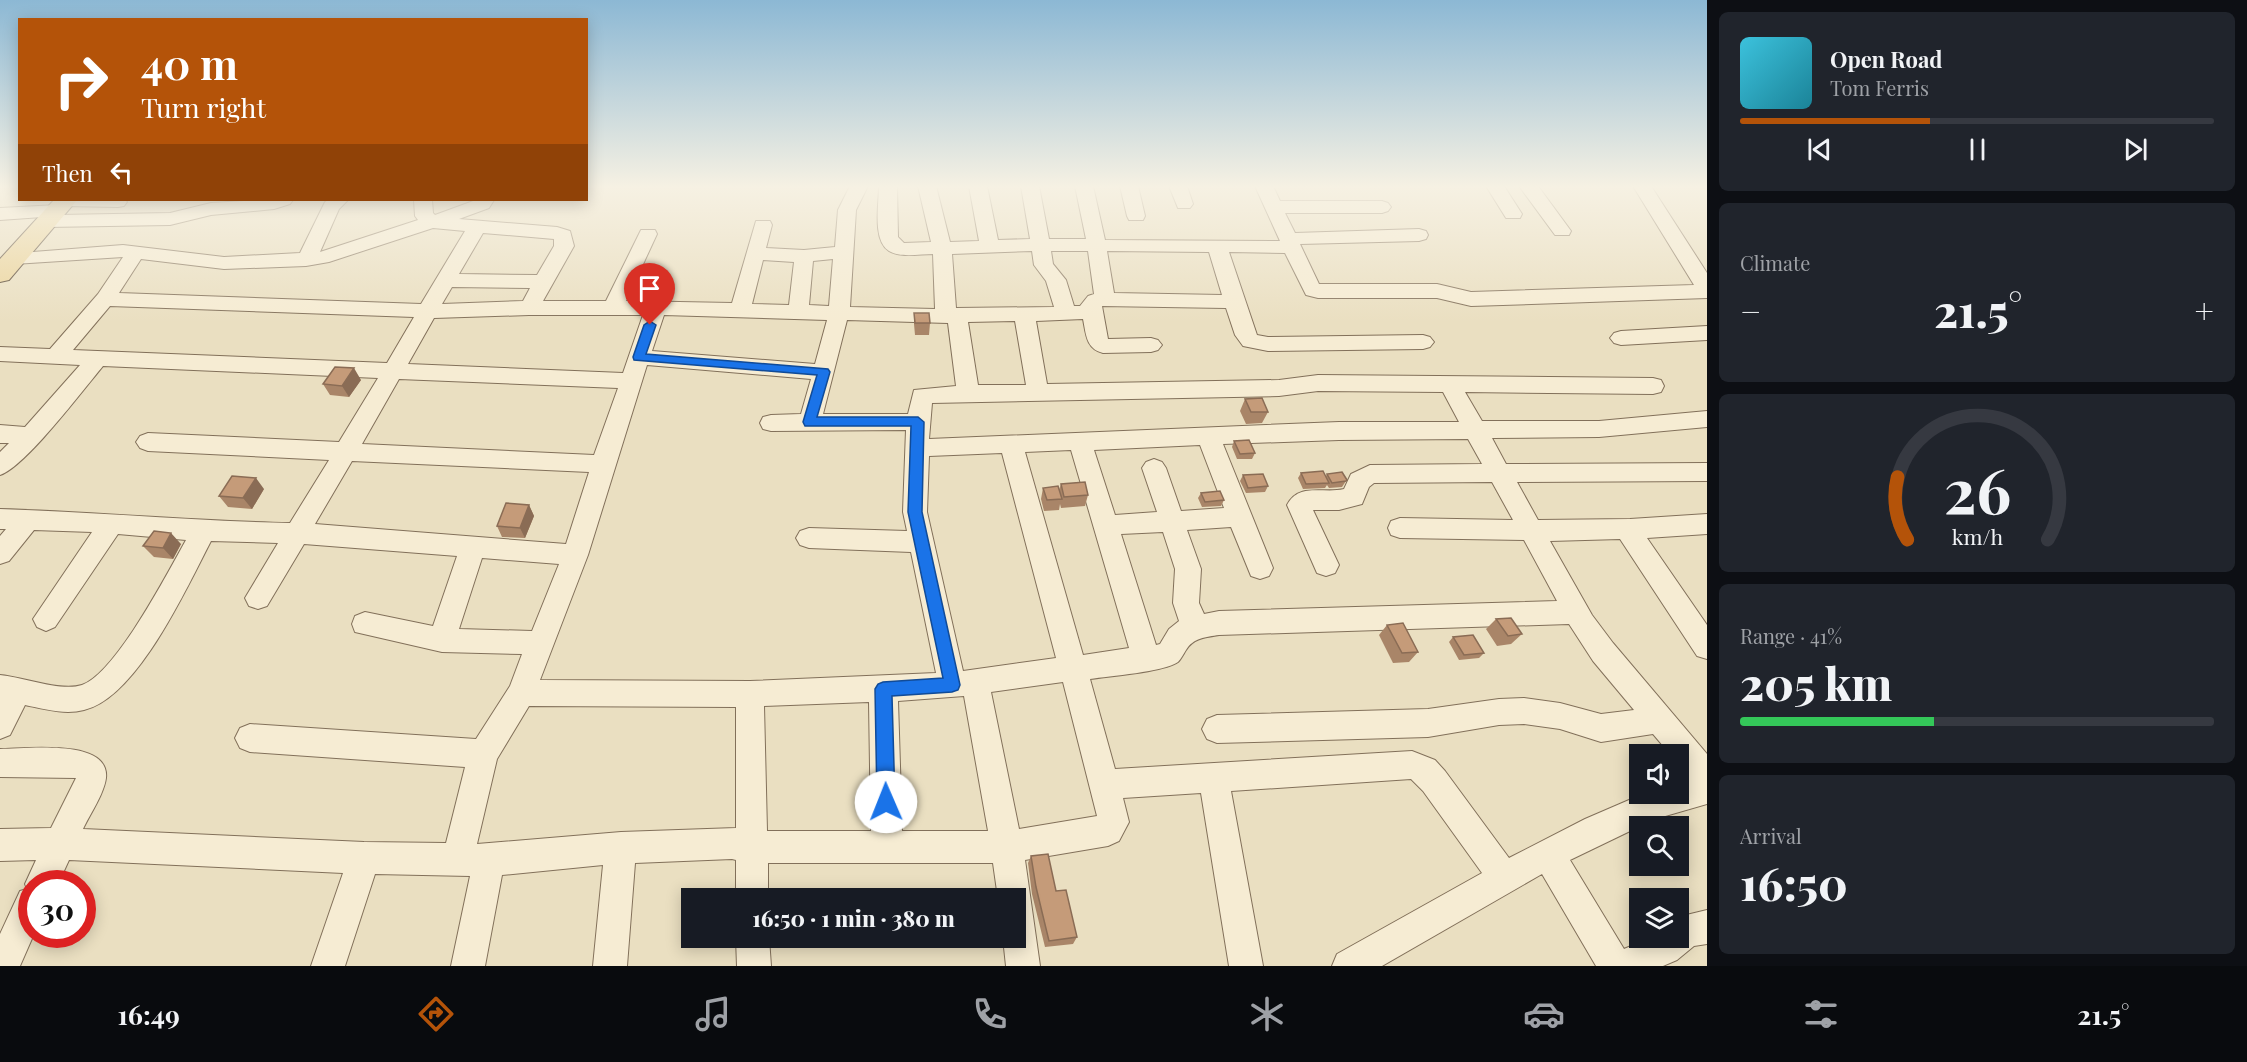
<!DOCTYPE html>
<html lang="en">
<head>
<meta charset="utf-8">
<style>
	:root { --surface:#171b24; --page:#20242c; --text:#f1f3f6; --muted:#9ea1a6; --line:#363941; --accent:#b45309 }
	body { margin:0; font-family:"Playfair Display",serif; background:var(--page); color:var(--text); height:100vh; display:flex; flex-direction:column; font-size:22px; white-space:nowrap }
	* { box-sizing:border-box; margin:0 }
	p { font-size:20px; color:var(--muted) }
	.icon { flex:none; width:33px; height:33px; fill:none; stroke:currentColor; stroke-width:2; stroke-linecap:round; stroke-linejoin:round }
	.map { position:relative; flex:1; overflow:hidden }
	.panel { display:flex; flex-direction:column; gap:12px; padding:12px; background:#0d0f14; width:540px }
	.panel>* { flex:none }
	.guide { position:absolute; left:18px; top:18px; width:570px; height:183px; border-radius:0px; box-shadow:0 3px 15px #0003; background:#b45309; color:#fff; overflow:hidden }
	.fabs { position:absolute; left:1629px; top:744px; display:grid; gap:12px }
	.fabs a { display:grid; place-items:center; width:60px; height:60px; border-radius:0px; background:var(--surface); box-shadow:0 3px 15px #0003; font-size:30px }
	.speed { position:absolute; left:18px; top:870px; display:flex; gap:12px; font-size:30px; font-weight:700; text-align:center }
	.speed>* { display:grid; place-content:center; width:78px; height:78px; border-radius:50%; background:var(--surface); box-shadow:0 3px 15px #0003; line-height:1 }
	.speed .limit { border:9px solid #d22; background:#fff; color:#111 }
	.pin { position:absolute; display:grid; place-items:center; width:51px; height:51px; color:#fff; margin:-62px -26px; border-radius:50% 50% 50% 0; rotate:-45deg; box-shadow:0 0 6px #0007 }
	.pin .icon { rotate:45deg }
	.me { position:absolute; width:66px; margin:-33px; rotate:359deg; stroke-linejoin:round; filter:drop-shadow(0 0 4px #0008) }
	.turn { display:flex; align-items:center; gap:21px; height:126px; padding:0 24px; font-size:27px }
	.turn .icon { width:78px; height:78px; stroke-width:2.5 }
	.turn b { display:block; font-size:42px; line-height:51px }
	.then { display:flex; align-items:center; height:57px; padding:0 24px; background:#0003; gap:12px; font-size:22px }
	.big { font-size:45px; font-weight:800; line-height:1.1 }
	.panel .tile { flex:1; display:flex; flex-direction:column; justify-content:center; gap:9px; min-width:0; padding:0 21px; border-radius:9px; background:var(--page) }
	.panel .dial { align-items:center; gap:0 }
	.dial svg { height:156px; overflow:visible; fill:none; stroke:var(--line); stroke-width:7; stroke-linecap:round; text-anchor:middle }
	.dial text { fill:var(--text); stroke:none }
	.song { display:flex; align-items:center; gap:18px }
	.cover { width:72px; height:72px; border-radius:9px; background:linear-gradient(135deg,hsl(190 70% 55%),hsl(190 70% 35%)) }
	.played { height:6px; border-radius:3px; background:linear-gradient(90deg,var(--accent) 40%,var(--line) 40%) }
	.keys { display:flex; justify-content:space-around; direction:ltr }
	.heat { display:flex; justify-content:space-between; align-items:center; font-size:33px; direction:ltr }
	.charge { height:9px; border-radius:4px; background:linear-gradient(90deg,#34c759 41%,var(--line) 0) }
	.trip { position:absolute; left:681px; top:888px; width:345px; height:60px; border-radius:0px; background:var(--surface); box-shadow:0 3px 15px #0003; font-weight:800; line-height:60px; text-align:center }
	.tabs { display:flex; height:96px; justify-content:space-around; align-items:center; background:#090b0e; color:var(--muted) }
	.tabs .icon { width:42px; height:42px }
	.tabs .current { color:var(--accent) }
	.tabs b { font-size:27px; color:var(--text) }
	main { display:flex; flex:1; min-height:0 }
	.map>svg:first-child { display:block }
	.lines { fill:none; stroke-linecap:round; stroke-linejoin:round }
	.minor-casing { stroke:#82705a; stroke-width:2 }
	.major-casing { stroke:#503f2e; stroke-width:2 }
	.minor { fill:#f6ecd3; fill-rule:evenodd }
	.major { fill:#ebd49b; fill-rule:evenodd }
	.wall { fill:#a98568 }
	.shaded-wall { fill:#8a6c55 }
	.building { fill:#c59b79; stroke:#8a6c55; stroke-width:1.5 }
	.route { fill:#1a73e8; stroke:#114b97; stroke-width:1.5 }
</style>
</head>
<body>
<main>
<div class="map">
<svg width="1707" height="966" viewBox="0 0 1707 966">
	<rect width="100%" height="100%" fill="#eadfc1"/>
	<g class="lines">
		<g class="minor-casing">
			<path id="minor" d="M850,186H868L856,210L850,307L935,309L933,254C920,254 900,258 889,251C872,240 879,204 879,186H897L898,237L904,243L931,242L918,186H936L950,242L979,241L969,186H987L998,240L1030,239L1021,186H1039L1049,239H1086L1075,186H1093L1105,240L1280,241L1255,186H1273L1280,201H1382L1388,203L1391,207L1388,211L1382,213H1285L1295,233L1419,229L1426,231L1428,235L1426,239L1419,241L1300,244L1319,284H1437L1471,292L1694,285L1633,186H1651L1707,273V298L1471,306L1437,298H1318L1306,295L1285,253L1229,252L1257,335L1268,337L1423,335L1430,337L1434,342L1430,347L1423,349L1268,351L1243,346L1235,335L1226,308L1102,306L1108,339L1151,338L1158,340L1162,345L1158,350L1151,352L1103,353C1086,349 1086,334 1083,319L1036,321L1047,384L1279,380L1318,375L1653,378L1661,380L1664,386L1661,392L1653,394L1465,392L1482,421H1599L1707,411V427L1599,437L1492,438L1506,464L1707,463V481L1517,482L1538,520L1630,519L1707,514V534L1647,538L1707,625V659L1697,656L1620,539L1550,541L1592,615L1613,643L1707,754V804L1655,819L1570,860L1624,949L1650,938H1678V917L1707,910V944L1694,946L1677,960L1663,966H1596L1542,874L1382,966H1332L1337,954L1482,873L1423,791L1411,779L1231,791L1263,966H1229L1201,793L1123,798L1129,822L1119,841L1108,846L1025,860L1040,966H1006L1003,938H1016V898H998L993,863H768V898H736V860L732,859L635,863L627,966H593L603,865L502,875L485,966H451L470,876L375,874L345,966H311L343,873L69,860L58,884H32V934H34L20,966H0V934L20,891L27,889L25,884L36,860L0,861V829L51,828L76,778L0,777V749C25,749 110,738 106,778C104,794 90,814 83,829L364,842L446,843L465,767L250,752L240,748L235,738L240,728L250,724L476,739L510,686L522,654L442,652L355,632L352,624L355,616L365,612L433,626L457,556L304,544L267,606L258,609L249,606L245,598L278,543L211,541C187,587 137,698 84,710C65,715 44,709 25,705L10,735L0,739V675C23,677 61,692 82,685C116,673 168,572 186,540L118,534L55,627L46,631L37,627L33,619L92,532L34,530L9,561L0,564V536L6,529H0V509C96,512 193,521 290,523L329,460L148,451L140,448L136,442L140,436L148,433L339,442L378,378L103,366C83,390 25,467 0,475V452L9,443H0V425L25,427L80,365L0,361V347L50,349L98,294L123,257L14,264L7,262L4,258L7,254L123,245L224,257L300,253L325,202L328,200H348L339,209L320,252L418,220L415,216L414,200H432L433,213L435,215L476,200H494L489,208L459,219L557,227L570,231L574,246L543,301H606L639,234L641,230H655L657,234L626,301L732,303L756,221H770L772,225L766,248L804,250L835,247L838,210ZM433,228L465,231L421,304L119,293L141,259L224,269L306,266L329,262ZM483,233L554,239V246L537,275L459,274ZM1032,251L1034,265L1046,281L1054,307L956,308L952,254ZM1051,251H1088L1094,294L1088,296L1080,306H1074L1066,280L1053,264ZM1107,251L1209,252L1222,295L1114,293ZM833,259L829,306L809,305L813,261ZM763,260L794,262L789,305L752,304ZM452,287L530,288L523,301L442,304ZM110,306L414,317L387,363L73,350ZM529,315H643L623,373L408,364L434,318ZM664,315L827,320L815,364L652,351ZM847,320L948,323L956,386L914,390L908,414H823ZM1015,321L1026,385H978L968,322ZM647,365L811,379L801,414L771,415L763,417L760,423L763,429L771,431L906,430L903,512L907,531L809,528L800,531L796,538L800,545L809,548L911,552L936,673L750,681L540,680L588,555ZM399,379L618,388L594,455L362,444ZM1318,391L1443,392L1459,422H1339L929,439L932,403L1279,396ZM1468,439L1482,464L1370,465L1351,474L1344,489C1323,494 1299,482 1287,505L1317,573L1326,576L1335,573L1339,565L1313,510H1339L1362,504L1369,487L1374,483L1492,482L1513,520L1400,518L1391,521L1388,528L1391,535L1400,538L1524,540L1557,601L1219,611L1204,614L1199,603L1201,569L1187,530L1231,527L1251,576L1260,579L1269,576L1273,568L1223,444L1339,440ZM1200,445L1224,508L1181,511L1166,468L1162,462L1154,459L1146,462L1142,468L1157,512L1115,515L1094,450ZM1071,450L1129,648L1083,655L1025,452ZM1002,453L1056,658L963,671L927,512L929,456ZM352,461L589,472L566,544L315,524ZM1163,532L1175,569L1173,603L1179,621L1169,629L1160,644L1156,645L1121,534ZM482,558L559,564L532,631L459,629ZM1569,624L1593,661L1634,710L1601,714L1560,703L1524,698L1499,699L1428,709L1217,715L1207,719L1202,729L1207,739L1217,743L1428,737L1499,725L1524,724L1560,729L1601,742L1653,734L1670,754H1678V765L1689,778L1678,781V794H1643L1585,819L1509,858L1445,771L1435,760L1412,751L1115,769L1090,679C1109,676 1164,672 1178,662C1181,659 1184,653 1186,650C1193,638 1206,637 1219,635ZM1063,682L1097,816L1019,829L991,692ZM964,696L988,831H902L898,701ZM869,702L871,831H767L764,706ZM529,706L736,707V828L621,832L477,844L497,759Z
				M1120,186H1138L1145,216L1143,220H1129L1127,216Z
				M1169,186H1187L1193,204L1190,208H1178Z
				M1486,186H1504L1522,214L1520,218H1506Z
				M1519,186H1538L1571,231L1569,235H1555Z
				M56,200H125L127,202L124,206L118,207L63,206L65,210L57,215L170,213L211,203L261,200H293L290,204L274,209L211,215L170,225L47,227L40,225L38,221L42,217L0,220V208L58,205Z
				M1707,326V340L1621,345L1614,343L1610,338L1614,333L1621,331Z
				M736,938H769L771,966H737Z"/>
		</g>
		<g class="major-casing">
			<path id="major" d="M54,200H77L9,280L0,282V259Z"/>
		</g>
		<use href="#minor" class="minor"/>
		<use href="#major" class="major"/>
	</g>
	<path class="wall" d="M914,313L930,323L929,335H915L914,324Z
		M361,380L349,397L330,395L323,384Z
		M1245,399L1268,412L1262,423L1246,424L1240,411Z
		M1234,441L1255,453L1252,459H1237L1232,447Z
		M1301,473L1326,476L1327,474L1346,481L1342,487L1329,488L1327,485L1325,488L1303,489L1298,478Z
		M1243,475L1268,486L1265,492L1246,493L1240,481Z
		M1061,484L1088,495L1085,506L1061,508L1060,504L1059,510L1044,511L1041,499L1043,488L1059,490Z
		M264,489L252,509L228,507L219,496Z
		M1201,493L1224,500L1221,506L1202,507L1198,498Z
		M529,505L534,516L525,538L502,537L497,526Z
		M181,544L173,559L154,557L143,546Z
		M1496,619L1522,634L1511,644L1497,646L1486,629Z
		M1387,625L1418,652L1409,662L1393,663L1379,635Z
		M1453,637L1484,653L1479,658L1459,660L1449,642Z
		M1031,856L1056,891L1077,937L1073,944L1045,947L1032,894L1028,863Z"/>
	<path class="shaded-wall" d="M354,368L361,380L349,397L342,386Z
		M256,478L264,489L252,509L243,498Z
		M529,505L534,516L525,538L520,528Z
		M171,533L181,544L173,559L163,548Z"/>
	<path class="building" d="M914,313H929L930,323H915Z
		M335,367L354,368L342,386L323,384Z
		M1262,398L1268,412H1251L1245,399Z
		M1249,440L1255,453L1240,454L1234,441Z
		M1323,471L1329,483L1306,484L1301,473Z
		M1342,472L1347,480L1346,481L1332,483L1327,474Z
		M1263,474L1268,486L1248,488L1243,475Z
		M232,476L256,478L243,498L219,496Z
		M1085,482L1088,495L1064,497L1061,484Z
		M1058,486L1062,499L1047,500L1043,488Z
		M1220,491L1224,500L1205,502L1201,493Z
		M506,503L529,505L520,528L497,526Z
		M154,531L171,533L163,548L143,546Z
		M1511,618L1522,634L1508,636L1496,619Z
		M1403,623L1418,652L1402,653L1387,625Z
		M1473,635L1484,653L1464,655L1453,637Z
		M1048,854L1056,891L1066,890L1077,937L1049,941L1036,887L1031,856Z"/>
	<linearGradient id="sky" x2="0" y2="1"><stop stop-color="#8cb8d4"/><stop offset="0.58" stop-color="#f6f1e3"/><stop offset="1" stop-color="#f6f1e3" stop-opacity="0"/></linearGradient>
	<rect width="1707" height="322" fill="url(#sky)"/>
	<path class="route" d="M650,321L656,325L646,354L828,369L830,372L817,417H918L924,422L922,512L960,685L958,690L952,692L892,696L895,802L892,808L886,811L880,808L877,802L875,689L878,684L883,682L943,678L908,512L911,426H805L803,422L817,375L634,360L633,357L644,325Z"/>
</svg>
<div class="fabs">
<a><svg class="icon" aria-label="sound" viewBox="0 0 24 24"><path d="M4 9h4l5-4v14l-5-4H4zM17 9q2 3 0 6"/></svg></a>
<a><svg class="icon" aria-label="search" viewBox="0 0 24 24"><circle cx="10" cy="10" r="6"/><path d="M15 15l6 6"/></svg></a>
<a><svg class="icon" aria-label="layers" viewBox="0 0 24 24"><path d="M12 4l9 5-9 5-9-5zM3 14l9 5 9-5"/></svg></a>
</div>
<div class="speed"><div class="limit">30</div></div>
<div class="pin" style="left:650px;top:325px;background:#d93025"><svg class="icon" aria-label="arrive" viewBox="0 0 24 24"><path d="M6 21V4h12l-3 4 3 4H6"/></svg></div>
<svg class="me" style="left:886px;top:802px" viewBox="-20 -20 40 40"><circle r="19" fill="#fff"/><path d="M0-13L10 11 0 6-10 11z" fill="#1a73e8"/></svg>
<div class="trip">16:50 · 1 min · 380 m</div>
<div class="guide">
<div class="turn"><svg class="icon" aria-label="right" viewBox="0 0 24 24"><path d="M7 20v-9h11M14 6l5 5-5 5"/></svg><div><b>40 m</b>Turn right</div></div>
<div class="then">Then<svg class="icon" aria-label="left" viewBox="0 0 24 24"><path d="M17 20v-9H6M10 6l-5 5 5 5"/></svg></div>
</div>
</div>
<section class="panel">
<div class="tile">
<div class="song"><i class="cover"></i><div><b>Open Road</b><p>Tom Ferris</p></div></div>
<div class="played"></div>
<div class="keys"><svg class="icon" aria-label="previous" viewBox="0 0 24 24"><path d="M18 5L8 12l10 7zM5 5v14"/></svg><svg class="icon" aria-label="pause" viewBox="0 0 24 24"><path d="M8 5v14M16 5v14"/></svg><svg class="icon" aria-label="next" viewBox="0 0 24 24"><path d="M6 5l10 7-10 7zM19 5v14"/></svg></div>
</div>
<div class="tile"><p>Climate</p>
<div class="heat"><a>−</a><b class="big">21.5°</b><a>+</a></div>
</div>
<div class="tile dial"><svg viewBox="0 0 100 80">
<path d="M14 69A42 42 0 1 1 86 69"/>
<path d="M14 69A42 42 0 0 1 9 37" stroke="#b45309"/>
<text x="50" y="56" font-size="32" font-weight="700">26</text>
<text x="50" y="72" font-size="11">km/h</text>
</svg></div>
<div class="tile"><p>Range · 41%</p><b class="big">205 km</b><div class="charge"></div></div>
<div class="tile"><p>Arrival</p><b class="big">16:50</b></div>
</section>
</main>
<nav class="tabs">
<b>16:49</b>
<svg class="icon current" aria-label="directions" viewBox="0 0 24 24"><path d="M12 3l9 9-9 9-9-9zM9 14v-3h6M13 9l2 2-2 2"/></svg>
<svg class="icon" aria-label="music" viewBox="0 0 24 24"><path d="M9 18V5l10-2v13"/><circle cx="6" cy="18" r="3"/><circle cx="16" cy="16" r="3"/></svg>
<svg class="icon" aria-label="phone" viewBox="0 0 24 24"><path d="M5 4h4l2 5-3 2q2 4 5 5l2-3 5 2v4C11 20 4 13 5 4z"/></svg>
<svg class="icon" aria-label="climate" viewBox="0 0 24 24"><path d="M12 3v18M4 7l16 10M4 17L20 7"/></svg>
<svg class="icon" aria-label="car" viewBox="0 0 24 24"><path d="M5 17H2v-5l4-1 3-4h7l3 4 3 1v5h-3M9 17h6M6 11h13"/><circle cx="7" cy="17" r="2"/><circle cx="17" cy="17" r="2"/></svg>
<svg class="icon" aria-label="filters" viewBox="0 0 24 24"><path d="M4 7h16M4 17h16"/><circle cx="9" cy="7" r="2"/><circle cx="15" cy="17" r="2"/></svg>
<b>21.5°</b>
</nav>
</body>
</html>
